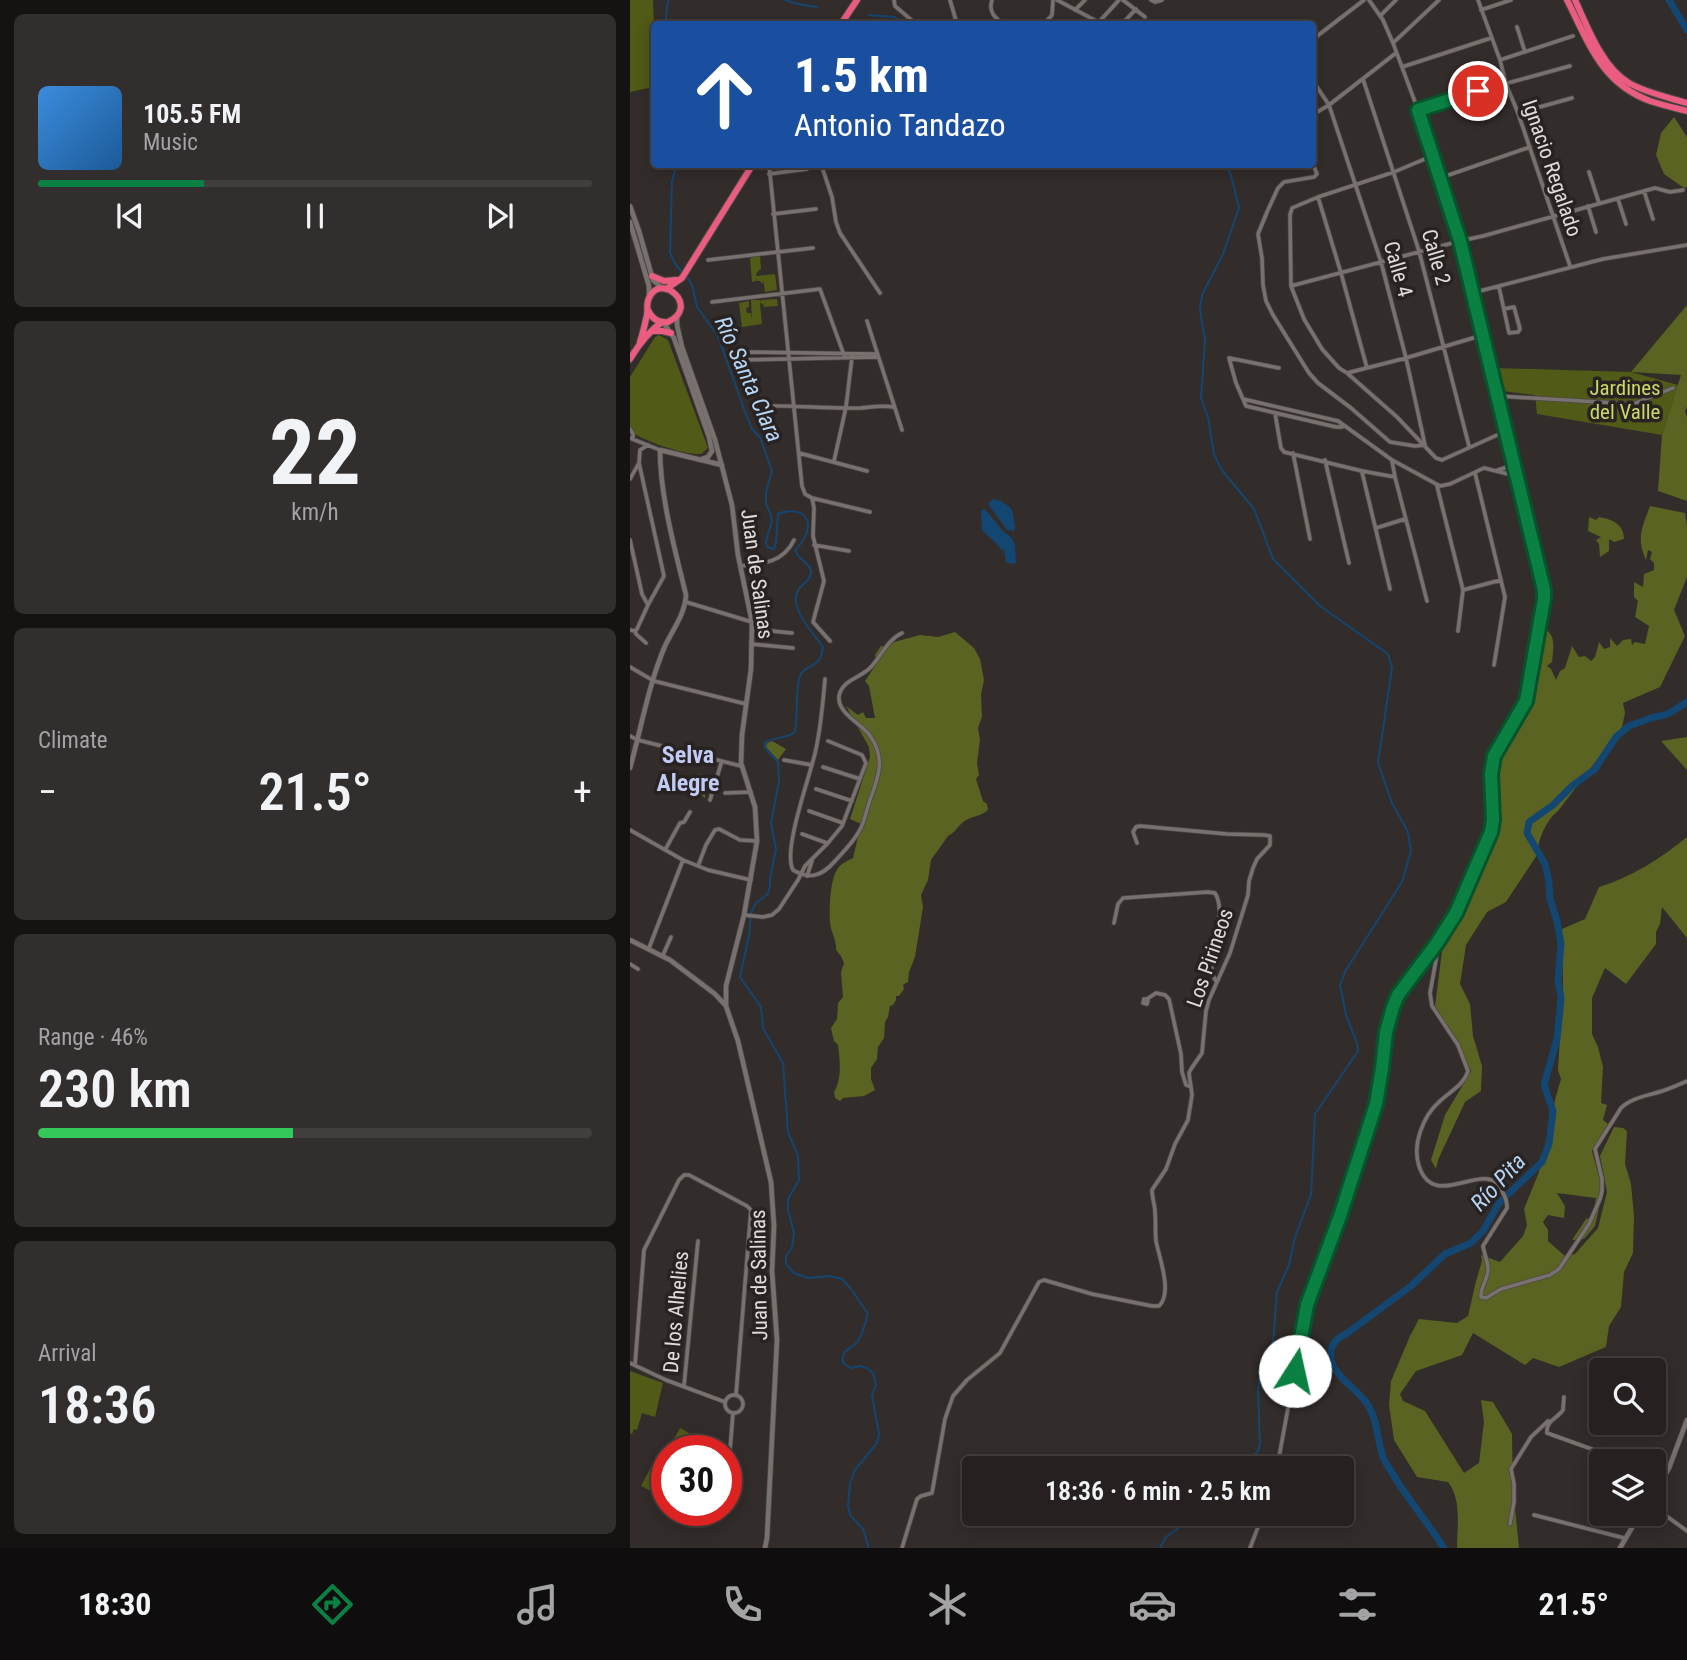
<!DOCTYPE html>
<html lang="en">
<head>
<meta charset="utf-8">
<style>
	:root { --surface:#262120; --page:#322e2d; --text:#f1f3f6; --muted:#a4a3a5; --line:#423e3e; --accent:#0b8043 }
	body { margin:0; font-family:"Roboto Condensed",sans-serif; background:var(--page); color:var(--text); height:100vh; display:flex; flex-direction:column; font-size:26px; white-space:nowrap }
	* { box-sizing:border-box; margin:0 }
	p { font-size:23px; color:var(--muted) }
	.icon { flex:none; width:38px; height:38px; fill:none; stroke:currentColor; stroke-width:2; stroke-linecap:round; stroke-linejoin:round }
	.map { position:relative; flex:1; overflow:hidden }
	.panel { display:flex; flex-direction:column; gap:14px; padding:14px; background:#151212; width:630px }
	.panel>* { flex:none }
	.banner { position:absolute; left:21px; top:21px; width:665px; height:147px; border-radius:7px; box-shadow:0 4px 18px #0003,0 0 0 2px var(--line); background:#1a4fa0; color:#fff; overflow:hidden }
	.tools { position:absolute; left:959px; top:1358px; display:grid; gap:14px }
	.tools a { display:grid; place-items:center; width:77px; height:77px; border-radius:7px; background:var(--surface); box-shadow:0 4px 18px #0003,0 0 0 2px var(--line); font-size:35px }
	.speed { position:absolute; left:21px; top:1435px; display:flex; gap:14px; font-size:35px; font-weight:700; text-align:center }
	.speed>* { display:grid; place-content:center; width:91px; height:91px; border-radius:50%; background:var(--surface); box-shadow:0 4px 18px #0003,0 0 0 2px var(--line); line-height:1 }
	.speed .limit { border:10px solid #d22; background:#fff; color:#111 }
	.pin { position:absolute; display:grid; place-items:center; width:60px; height:60px; color:#fff; margin:-30px; border:4px solid #fff; border-radius:50%; box-shadow:0 2px 7px #0007 }
	.me { position:absolute; width:77px; margin:-38px; rotate:10deg; stroke-linejoin:round; filter:drop-shadow(0 0 5px #0008) }
	.turn { display:flex; align-items:center; gap:24px; height:147px; padding:0 28px; font-size:32px }
	.turn .icon { width:91px; height:91px; stroke-width:2.5 }
	.turn b { display:block; font-size:49px; line-height:60px }
	.big { font-size:52px; font-weight:600; line-height:1.1 }
	.panel .card { flex:1; display:flex; flex-direction:column; justify-content:center; gap:10px; min-width:0; padding:0 24px; border-radius:10px; background:var(--page) }
	.panel .dial { align-items:center; gap:0 }
	.dial b { font-size:91px; line-height:1 }
	.song { display:flex; align-items:center; gap:21px }
	.cover { width:84px; height:84px; border-radius:10px; background:linear-gradient(135deg,hsl(210 70% 55%),hsl(210 70% 35%)) }
	.played { height:7px; border-radius:4px; background:linear-gradient(90deg,var(--accent) 30%,var(--line) 30%) }
	.keys { display:flex; justify-content:space-around; direction:ltr }
	.heat { display:flex; justify-content:space-between; align-items:center; font-size:38px; direction:ltr }
	.charge { height:10px; border-radius:5px; background:linear-gradient(90deg,#34c759 46%,var(--line) 0) }
	.trip { position:absolute; left:332px; top:1456px; width:392px; height:70px; border-radius:7px; background:var(--surface); box-shadow:0 4px 18px #0003,0 0 0 2px var(--line); font-weight:600; line-height:70px; text-align:center }
	.tab-bar { display:flex; height:112px; justify-content:space-around; align-items:center; background:#0f0d0d; color:var(--muted) }
	.tab-bar .icon { width:49px; height:49px }
	.tab-bar .current { color:var(--accent) }
	.tab-bar b { font-size:32px; color:var(--text) }
	main { display:flex; flex:1; min-height:0 }
	.map>svg:first-child { display:block }
	.green { fill:#515a16 }
	.forest { fill:#5a6321 }
	.water { fill:#144672 }
	.lines { fill:none; stroke-linecap:round; stroke-linejoin:round }
	.stream { stroke:#144672; stroke-width:2 }
	.river { stroke:#144672; stroke-width:7 }
	.street-casing { stroke:#4d4846; stroke-width:5 }
	.secondary-casing { stroke:#4d4846; stroke-width:6 }
	.highway-casing { stroke:#4d4846; stroke-width:8 }
	.street { stroke:#78716f; stroke-width:3.5 }
	.secondary { stroke:#78716f; stroke-width:4.5 }
	.highway { stroke:#eb5c81; stroke-width:6 }
	.route-casing { stroke:#07532c; stroke-width:18 }
	.route { stroke:#0b8043; stroke-width:12 }
	.labels { text-anchor:middle; stroke-width:7; stroke-linejoin:round; paint-order:stroke }
	.street-label { font-size:21px; fill:#e0dcdb; stroke:#282220 }
	.park-label { font-size:21px; fill:#c9da66; stroke:#282220 }
	.water-label { font-size:23px; font-style:italic; fill:#b5d5f6; stroke:#282220 }
	.quarter-label { font-size:24px; font-weight:bold; fill:#c2cbf5; stroke:#282220 }
</style>
</head>
<body>
<main>
<section class="panel">
<div class="card">
<div class="song"><i class="cover"></i><div><b>105.5 FM</b><p>Music</p></div></div>
<div class="played"></div>
<div class="keys"><svg class="icon" aria-label="previous" viewBox="0 0 24 24"><path d="M18 5L8 12l10 7zM5 5v14"/></svg><svg class="icon" aria-label="pause" viewBox="0 0 24 24"><path d="M8 5v14M16 5v14"/></svg><svg class="icon" aria-label="next" viewBox="0 0 24 24"><path d="M6 5l10 7-10 7zM19 5v14"/></svg></div>
</div>
<div class="card dial"><b>22</b><p>km/h</p></div>
<div class="card"><p>Climate</p>
<div class="heat"><a>−</a><b class="big">21.5°</b><a>+</a></div>
</div>
<div class="card"><p>Range · 46%</p><b class="big">230 km</b><div class="charge"></div></div>
<div class="card"><p>Arrival</p><b class="big">18:36</b></div>
</section>
<div class="map">
<svg width="1057" height="1548" viewBox="0 0 1057 1548">
	<rect width="100%" height="100%" fill="#322c2a"/>
	<path class="green" d="M0,0H23L24,25V84L23,87L0,92Z
		M130,256L131,269L127,272L126,276L145,274L147,290L135,292L133,279V284L130,281H127V278L126,281L122,282L120,259L122,257Z
		M147,299L148,306L132,307L134,306L133,304L130,303L132,324L112,327L109,303L119,301V307L116,308L117,313H121L122,320L121,300H130V302L131,300Z
		M29,335L38,340L78,448L71,454C53,455 14,441 0,431V377L25,337Z
		M866,368L1001,372L1048,385L1032,435L907,414L905,395L872,391Z
		M0,1371L33,1383L25,1417L12,1413L7,1430L4,1429L2,1434L0,1433Z
		M50,1428L76,1443L72,1451H48L40,1446Z
		M37,1453V1499L11,1486L22,1465L29,1468Z"/>
	<path class="forest" d="M1044,117L1057,137V187L1054,188L1034,174L1026,155L1031,133Z
		M1057,305V407L1055,411L1057,417V501L1028,491L1032,435L1051,375L1001,372Z
		M1020,506L1055,513L1057,527V577L1044,610L1055,636L1030,687L993,703L995,713L992,727L928,811C916,820 908,840 907,855L876,902L857,912L836,945L830,984L840,1004L843,1036L852,1066L851,1091L835,1102L808,1160L806,1169L801,1160L815,1115L841,1071L805,1006L813,943L830,917L863,837L868,820L864,784L869,749L904,699L912,635L918,631C926,639 923,651 922,662L917,666L921,669L926,680L930,671L935,668L942,646L949,657L955,656L961,661L965,657L969,642L974,649L980,647V638L987,646L993,640L1001,639L1002,645L1005,642L1015,644L1019,626L1005,617L1008,601L1004,597V582L1013,587L1014,574L1024,570V563L1020,559L1022,552L1018,550L1016,560C1006,538 1012,528 1020,506Z
		M959,517L966,520L969,517C982,519 994,524 994,539L984,542L979,539V551L970,557L969,544L966,540L971,537L958,531Z
		M325,632L344,648L350,659L354,680L351,694L352,717L348,728L350,739L347,763L349,775L346,779L353,801L357,804L358,810C351,816 344,816 336,820C329,824 326,832 318,836L301,860L298,880L291,895L293,907L285,957L279,972L278,982L273,985L274,989L269,996H266V1000L263,1005L260,1006L258,1017L255,1022L254,1038L248,1047L247,1059L241,1068V1079L245,1090L234,1096L213,1098L210,1101L205,1098L204,1092C212,1079 210,1060 208,1045L204,1041L201,1028L207,1019L208,1003L213,997L211,972L214,963L211,956L206,950C207,940 201,933 200,923C199,910 200,876 209,867C212,863 218,861 223,858L231,824L220,819L240,757L239,747L216,706L228,715L233,712L236,718H245L239,686L235,681L247,663L245,655L251,646L257,647L264,642L290,635L308,637Z
		M1057,737V770L1031,741Z
		M142,741L156,749L148,760L136,747L137,743Z
		M70,774L75,775V798L61,787L65,775Z
		M1057,837V938L1032,907L1030,924L1026,932V944L996,984L975,968L962,998V1034L968,1047L973,1067L971,1103L977,1105L973,1120L978,1124L962,1151L973,1191L965,1226L954,1239L942,1240L956,1219L962,1217L966,1198L927,1193L935,1206L934,1218L918,1215L913,1222L918,1230V1241L935,1256L945,1254L968,1228L977,1192L970,1156L984,1127L993,1128L997,1131L995,1164L1001,1184L1004,1216L1003,1253L994,1272L991,1307L979,1326L976,1347L929,1367L903,1358L895,1365L843,1333L832,1355L786,1371L770,1394L773,1401L795,1411L834,1473L849,1463L854,1422L851,1400L863,1402L882,1434L883,1487L889,1548H827C827,1528 832,1499 818,1482L787,1477L764,1440L759,1405L761,1381L780,1336L789,1319L827,1323L838,1316L846,1281L852,1261L851,1255L870,1262L893,1236L897,1225L894,1209L909,1172L926,1096L931,1079L928,1070L933,986L932,929L955,919L969,887C1002,877 1030,859 1057,837Z"/>
	<path class="water" d="M363,499L371,501L382,509L385,526L384,531L377,530L358,504Z
		M355,509L373,531L382,538L385,545L386,563L381,564L376,562L374,550L370,549L369,546L352,530L351,511Z"/>
	<g class="lines">
		<path class="stream" d="M155,0L168,4L187,7
			M239,15L265,17L271,24
			M35,24L38,0
			M47,164L42,181L40,253L46,265L53,273
			M57,277L62,285L67,307L88,336L114,409L122,429L130,437L142,471L136,492V504L141,515L142,521L136,541L137,547L144,549L146,542L148,514C156,510 173,509 177,520C181,529 172,544 165,550C168,560 181,563 181,572C182,579 173,583 169,589C157,607 183,632 193,647C192,651 192,655 190,658C186,667 173,666 170,676C165,689 168,716 165,732C156,739 145,737 135,742V748L148,762L149,782L141,823L146,849L140,879V885L138,894L126,903L121,913L119,936L110,977L131,1007L133,1028L153,1063L158,1132L168,1156L169,1180L158,1199V1210L164,1233L162,1248L156,1256V1264L164,1273L178,1278L200,1276L212,1279L221,1289L238,1314C235,1323 233,1334 228,1341C220,1351 211,1348 213,1363L221,1368L230,1366L237,1368L243,1373L246,1385L242,1395L249,1434L247,1443L225,1470L220,1483L218,1506L220,1515L233,1529L239,1548
			M578,417L584,454L591,469L624,509L643,559L690,606L758,654L762,668L748,763L762,803L778,832L781,851L772,882L716,970L710,985L716,1015L727,1043L728,1051L685,1114L681,1195L665,1237L659,1265L647,1292L643,1343L631,1372L628,1389L630,1444L628,1451L614,1468
			M578,417L571,398L575,340L570,310L572,295L593,254L609,208L601,175L595,164
			M530,1548L536,1537L568,1514"/>
		<path class="river" d="M1039,0L1057,30
			M814,1548C799,1525 782,1504 767,1481C763,1473 756,1465 753,1457C747,1440 748,1421 738,1405C729,1390 703,1376 701,1359C699,1346 705,1339 716,1334L781,1286L815,1254L841,1243L853,1231L869,1203L912,1162L919,1144L923,1111L914,1085L927,1039L931,998L928,980L931,944L927,921L920,899L919,882L915,864L897,833L899,822L923,805L942,786L965,769L986,737L999,726L1021,718L1038,714L1057,702"/>
		<g class="street-casing">
			<path id="street" d="M264,0L265,6L286,24
				M320,0L327,24
				M362,0C358,12 365,18 374,24
				M427,0L472,24
				M493,0L515,17
				M521,0L525,2L532,0
				M848,0L870,60L876,84L888,113L940,266
				M445,10L455,0
				M851,10L881,0
				M750,16L766,0
				M468,23L489,0
				M414,24L422,15L423,0
				M492,24L506,9
				M503,24L506,22
				M887,27L895,52
				M682,40L734,0
				M763,43L809,0
				M870,60L943,36
				M772,67L861,38
				M733,79L789,251L839,446
				M788,110L834,95L940,66
				M888,113L942,98
				M682,115L699,105L766,53
				M802,156L764,172L688,197L662,208L660,215L661,286L674,319L692,349L709,368L717,373L767,417L806,458L812,460L876,431
				M682,162L687,174L684,177L654,182L648,188L637,212L628,234L632,258L633,285L636,301L643,315L679,373L688,383L721,408L760,442L785,446L795,445L776,358L751,262L699,105L687,87
				M139,164L172,486L175,494L182,498L184,508L183,536L194,581L183,622L200,641
				M191,164L202,197L206,222L210,233L250,293
				M959,172L969,203
				M139,174L177,169
				M810,178L900,147
				M1014,191L1023,219
				M688,197L711,273L737,368
				M988,199L996,224
				M958,206L966,232
				M143,214L186,209
				M78,260L183,248
				M661,286L830,241L853,236L1025,188L1040,192L1053,190
				M869,287L879,333L888,332L890,329L884,307L874,309
				M842,293L973,259L1057,245
				M82,302L190,289L214,355
				M237,321L272,430
				M247,354L108,352L106,356L109,360L248,357
				M649,368L599,358L606,383L616,406L706,427H712
				M717,373L776,358L853,335
				M868,396L1003,404L1043,388
				M613,399L708,421L762,460L810,486L820,484L854,468L886,476
				M132,406C165,405 198,409 231,408C242,407 252,405 263,407
				M645,413L651,448L654,452L732,471L765,477
				M0,429L3,434V439
				M0,438L30,450
				M18,445L10,450L9,463L34,576L18,605
				M169,453L237,471
				M663,453L680,539
				M695,460L719,563
				M204,461L216,407L222,357
				M762,461L765,477L797,601
				M868,470L884,465
				M732,472L760,589
				M845,473L875,597L864,665
				M0,479L9,463
				M807,486L833,590L828,631
				M182,498L240,512
				M746,528L775,519
				M0,540L12,594L18,605L7,629L5,631L0,630
				M184,545L219,551
				M110,566C132,564 153,563 164,540
				M833,590L871,580
				M56,602L122,622
				M122,629L162,633
				M5,631L6,634L16,643
				M121,644L163,648
				M0,667L24,681L116,704
				M195,679C193,702 191,726 186,749C181,774 152,850 163,870C180,880 192,876 205,861C215,850 228,837 233,823C236,814 238,805 241,797C249,776 255,758 241,737C233,724 207,714 209,696C212,680 230,678 240,668C251,657 257,640 272,633
				M0,736L8,740L111,766
				M154,760L182,765
				M193,767L230,779
				M186,789L222,801
				M95,793L121,792
				M80,800L91,764
				M179,811L213,823
				M0,830L53,860L78,870L121,880
				M172,834L197,843
				M35,850L50,823L54,822L60,812
				M68,866L76,845L85,830L89,829L110,840L127,841
				M177,876L182,861
				M114,915L133,917L142,915L149,909L168,880L175,866L198,843L212,826L236,763L232,755L198,741
				M484,923L488,904L493,898L578,892L585,893C600,918 571,959 586,981
				M807,944L806,960L800,993L802,1006L828,1045L838,1071C834,1085 819,1092 809,1102C793,1116 782,1145 789,1166C805,1215 859,1153 873,1193C876,1198 877,1202 877,1208L853,1246C854,1253 858,1262 858,1269C858,1280 850,1287 851,1297L856,1298L871,1289L920,1275L929,1269L959,1224L970,1199L972,1191V1179L965,1149L991,1108C1001,1098 1016,1096 1029,1092C1039,1089 1048,1085 1057,1081
				M19,948L53,860
				M33,955L41,937
				M0,964L8,969
				M514,999L518,1000L517,1004L513,1003Z
				M517,999L526,993L535,995L539,999L551,1054L552,1072L556,1085L561,1087
				M0,1363L36,1380L95,1402
				M5,1365L14,1250L49,1180L54,1175H59L117,1206L121,1210L106,1395
				M54,1386L68,1241
				M95 1404a9 9 0 1 1 18 0a9 9 0 1 1-18 0Z
				M934,1397L933,1410C927,1419 916,1420 917,1433L995,1461
				M647,1468L677,1305L710,1216L746,1104L759,1020L768,995L807,943L826,913L859,838L863,820L861,774L864,756L896,701L915,594L830,241L788,110L763,43L753,20L739,0
				M1024,1471L1035,1475
				M97,1487L103,1413
				M1024,1507L1057,1531
				M904,1515L994,1538
				M880,1524L884,1502V1484L881,1469L901,1437L918,1421
				M272,1548L287,1499L291,1496L302,1493L315,1419L323,1396L337,1380L370,1353L409,1282L414,1280L462,1294L522,1306H529C543,1293 529,1257 526,1241C525,1231 526,1222 525,1212C525,1205 522,1198 522,1190L536,1169L545,1144L558,1120L562,1095L559,1073L561,1069L572,1053L576,1011L579,1000L600,953L618,895L619,881L623,868L627,859L640,845V836L634,835L597,834L510,826L506,827L503,832L507,843
				M620,1548L633,1514"/>
		</g>
		<g class="secondary-casing">
			<path id="secondary" d="M0,206L9,231L23,280L33,289
				M0,222L19,286V299
				M47,317V325L52,347L85,440L102,505L108,555L122,622L121,669L112,735L111,763L125,807L127,841L114,915L96,986V1006
				M33,322L44,338L79,437L82,451L78,457L72,459
				M0,768C11,729 19,683 35,646C43,629 55,614 56,595C45,550 30,496 30,450L92,465
				M0,940L40,960L85,994L96,1006L108,1041L141,1182L144,1226L142,1271L147,1340L137,1538L135,1548
				M1024,1493L1039,1468L1057,1420
				M990,1548L1010,1514"/>
		</g>
		<g class="highway-casing">
			<path id="highway" d="M937,0C959,43 971,83 1020,101C1032,105 1045,108 1057,111
				M945,0C958,28 972,67 999,83C1017,93 1037,97 1057,103
				M211,24L227,0
				M22,276L34,281L46,280
				M36,289L52,278L123,164
				M22,331H32L41,333
				M10,342C13,333 15,324 17,315C18,309 16,304 19,298C31,271 71,307 38,322C29,323 22,319 18,310
				M0,359C9,344 18,332 32,322"/>
		</g>
		<use href="#street" class="street"/>
		<use href="#secondary" class="secondary"/>
		<use href="#highway" class="highway"/>
	</g>
	<g class="lines">
		<g class="route-casing">
			<path id="route" d="M665,1371L677,1305L710,1216L746,1104L752,1068L756,1032L763,1007L768,995L807,943L826,913L861,832L863,820L861,774L864,756L896,701L914,599V590L830,241L788,110L848,91"/>
		</g>
		<use href="#route" class="route"/>
	</g>
	<g class="labels">
		<g class="street-label">
			<text transform="translate(922 168) rotate(71)" y="7">Ignacio Regalado</text>
			<text transform="translate(806 257) rotate(74)" y="7">Calle 2</text>
			<text transform="translate(768 269) rotate(74)" y="7">Calle 4</text>
			<text transform="translate(127 574) rotate(82)" y="7">Juan de Salinas</text>
			<text transform="translate(580 958) rotate(-71)" y="7">Los Pirineos</text>
			<text transform="translate(129 1275) rotate(-91)" y="7">Juan de Salinas</text>
			<text transform="translate(46 1312) rotate(-85)" y="7">De los Alhelies</text>
		</g>
		<g class="park-label">
			<text x="995" y="395">Jardines<tspan x="995" dy="24">del Valle</tspan></text>
		</g>
		<g class="water-label">
			<text transform="translate(119 379) rotate(66)" y="8">Río Santa Clara</text>
			<text transform="translate(868 1182) rotate(-47)" y="8">Río Pita</text>
		</g>
		<g class="quarter-label">
			<text x="58" y="763">Selva<tspan x="58" dy="28">Alegre</tspan></text>
		</g>
	</g>
</svg>
<div class="tools">
<a><svg class="icon" aria-label="search" viewBox="0 0 24 24"><circle cx="10" cy="10" r="6"/><path d="M15 15l6 6"/></svg></a>
<a><svg class="icon" aria-label="layers" viewBox="0 0 24 24"><path d="M12 4l9 5-9 5-9-5zM3 14l9 5 9-5"/></svg></a>
</div>
<div class="speed"><div class="limit">30</div></div>
<div class="pin" style="left:848px;top:91px;background:#d93025"><svg class="icon" aria-label="arrive" viewBox="0 0 24 24"><path d="M6 21V4h12l-3 4 3 4H6"/></svg></div>
<svg class="me" style="left:665px;top:1371px" viewBox="-20 -20 40 40"><circle r="19" fill="#fff"/><path d="M0-13L10 11 0 6-10 11z" fill="#0b8043"/></svg>
<div class="trip">18:36 · 6 min · 2.5 km</div>
<div class="banner">
<div class="turn"><svg class="icon" aria-label="ahead" viewBox="0 0 24 24"><path d="M12 20V5M6 11l6-6 6 6"/></svg><div><b>1.5 km</b>Antonio Tandazo</div></div>
</div>
</div>
</main>
<nav class="tab-bar">
<b>18:30</b>
<svg class="icon current" aria-label="directions" viewBox="0 0 24 24"><path d="M12 3l9 9-9 9-9-9zM9 14v-3h6M13 9l2 2-2 2"/></svg>
<svg class="icon" aria-label="music" viewBox="0 0 24 24"><path d="M9 18V5l10-2v13"/><circle cx="6" cy="18" r="3"/><circle cx="16" cy="16" r="3"/></svg>
<svg class="icon" aria-label="phone" viewBox="0 0 24 24"><path d="M5 4h4l2 5-3 2q2 4 5 5l2-3 5 2v4C11 20 4 13 5 4z"/></svg>
<svg class="icon" aria-label="climate" viewBox="0 0 24 24"><path d="M12 3v18M4 7l16 10M4 17L20 7"/></svg>
<svg class="icon" aria-label="car" viewBox="0 0 24 24"><path d="M5 17H2v-5l4-1 3-4h7l3 4 3 1v5h-3M9 17h6M6 11h13"/><circle cx="7" cy="17" r="2"/><circle cx="17" cy="17" r="2"/></svg>
<svg class="icon" aria-label="filters" viewBox="0 0 24 24"><path d="M4 7h16M4 17h16"/><circle cx="9" cy="7" r="2"/><circle cx="15" cy="17" r="2"/></svg>
<b>21.5°</b>
</nav>
</body>
</html>
